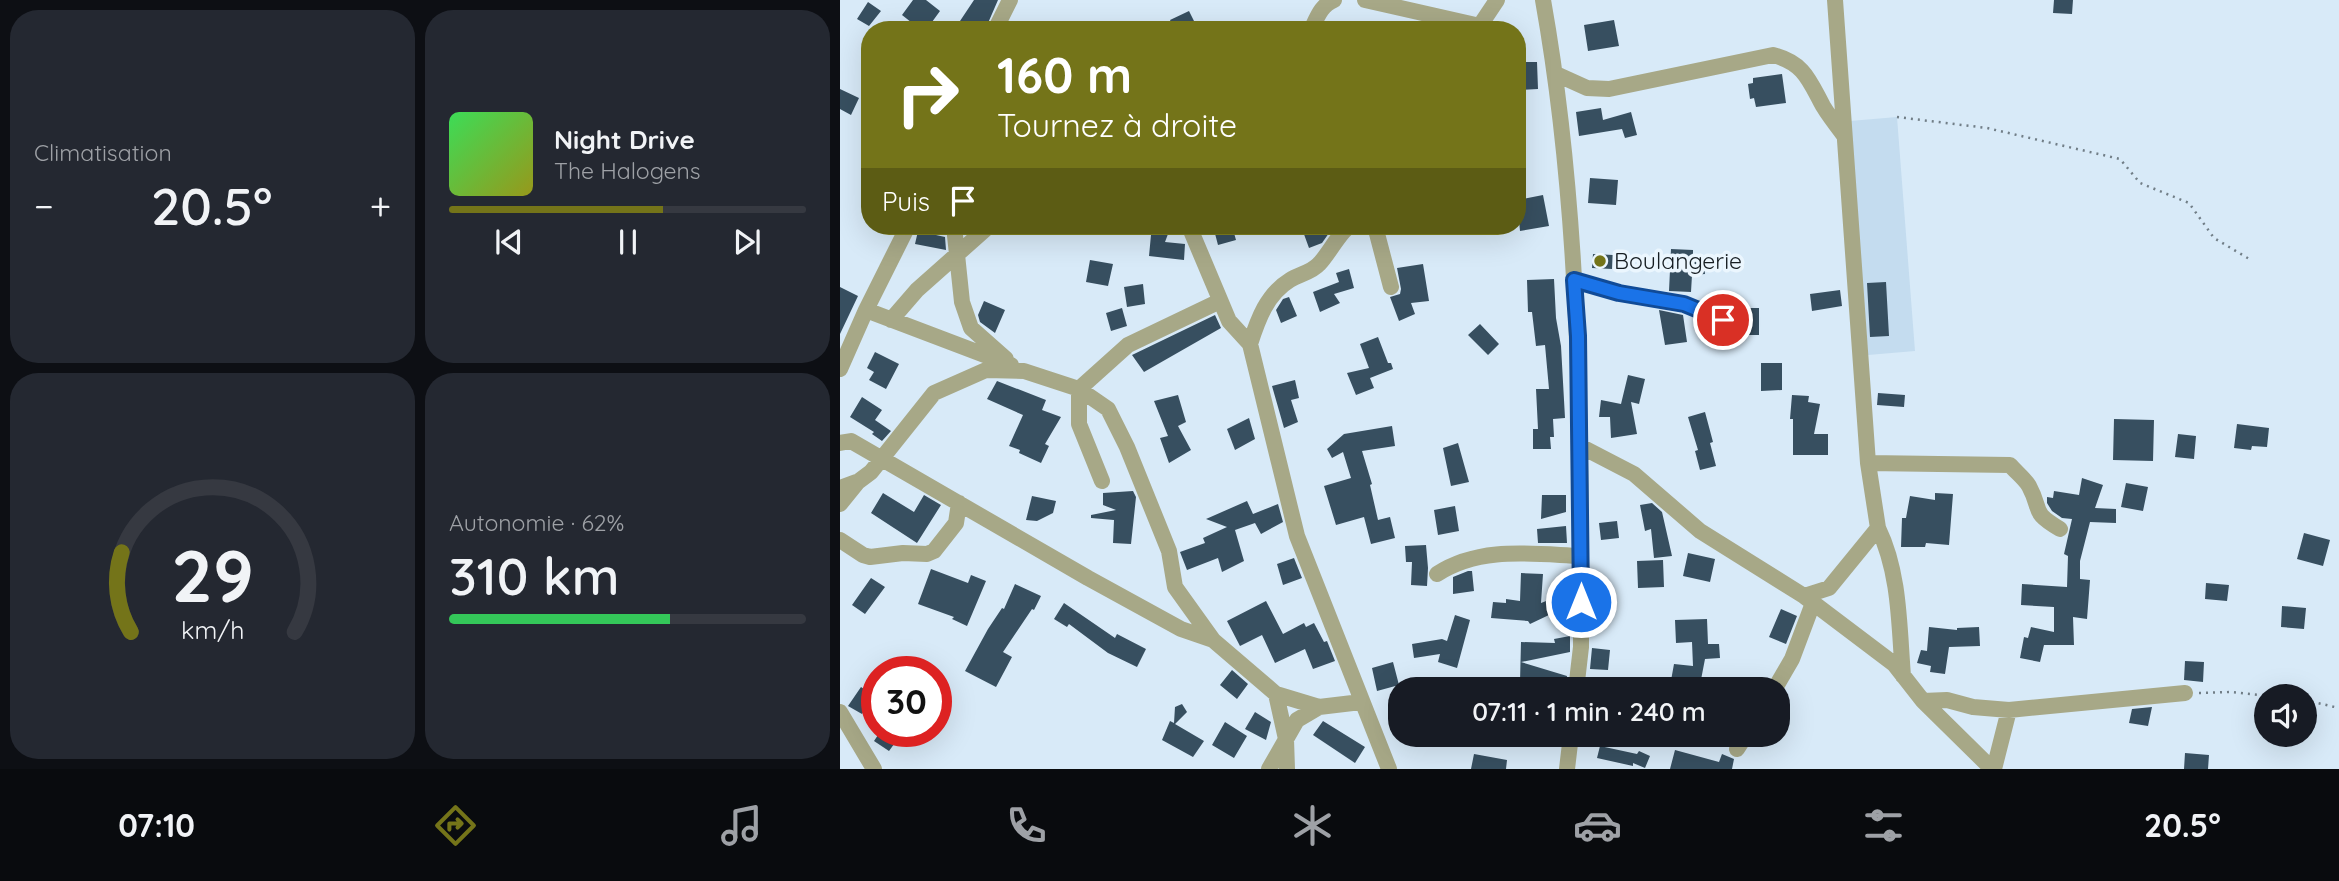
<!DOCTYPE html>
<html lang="fr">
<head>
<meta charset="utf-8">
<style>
	:root { --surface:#171b24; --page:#242831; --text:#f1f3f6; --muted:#9ea1a6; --line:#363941; --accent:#747419 }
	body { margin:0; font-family:Quicksand,sans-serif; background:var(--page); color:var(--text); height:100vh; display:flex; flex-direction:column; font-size:26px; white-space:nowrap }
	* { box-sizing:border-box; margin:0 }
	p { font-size:23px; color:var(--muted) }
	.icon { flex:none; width:38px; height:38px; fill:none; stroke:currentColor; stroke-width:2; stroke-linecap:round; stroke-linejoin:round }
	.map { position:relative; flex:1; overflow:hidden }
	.drawer { display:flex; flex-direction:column; gap:10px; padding:10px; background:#0d0f14; width:840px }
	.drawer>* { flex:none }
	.banner { position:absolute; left:21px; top:21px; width:665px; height:214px; border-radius:28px; box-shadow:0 7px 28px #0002; background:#747419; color:#fff; overflow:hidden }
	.buttons { position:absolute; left:1414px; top:684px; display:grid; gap:14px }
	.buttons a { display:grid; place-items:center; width:63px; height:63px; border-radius:50%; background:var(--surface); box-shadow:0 7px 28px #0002; font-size:35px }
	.speed { position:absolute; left:21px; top:656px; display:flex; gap:14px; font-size:35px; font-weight:700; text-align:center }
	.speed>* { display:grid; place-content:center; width:91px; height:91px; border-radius:50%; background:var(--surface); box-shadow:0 7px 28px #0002; line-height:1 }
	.speed .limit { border:10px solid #d22; background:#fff; color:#111 }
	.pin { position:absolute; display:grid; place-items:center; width:60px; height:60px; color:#fff; margin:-30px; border:4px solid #fff; border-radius:50%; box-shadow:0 2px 7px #0007 }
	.me { position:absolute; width:77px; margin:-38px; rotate:0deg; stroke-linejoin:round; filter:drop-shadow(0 0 5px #0008) }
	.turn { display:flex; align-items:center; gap:24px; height:147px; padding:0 21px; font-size:32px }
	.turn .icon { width:91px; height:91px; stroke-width:2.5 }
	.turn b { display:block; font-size:49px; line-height:60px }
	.then { display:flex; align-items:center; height:66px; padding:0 21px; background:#0003; gap:14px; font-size:26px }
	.big { font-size:52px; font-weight:600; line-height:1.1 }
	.drawer .card { flex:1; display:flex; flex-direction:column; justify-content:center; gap:10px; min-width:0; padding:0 24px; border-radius:28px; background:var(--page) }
	.drawer .dial { align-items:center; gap:0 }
	.dial svg { height:182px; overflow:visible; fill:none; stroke:var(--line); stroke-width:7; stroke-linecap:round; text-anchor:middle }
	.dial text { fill:var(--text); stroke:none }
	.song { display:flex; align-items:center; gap:21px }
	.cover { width:84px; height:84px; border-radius:10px; background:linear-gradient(135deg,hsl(130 70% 55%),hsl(60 70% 35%)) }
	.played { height:7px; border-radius:4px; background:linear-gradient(90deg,var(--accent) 60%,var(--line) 60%) }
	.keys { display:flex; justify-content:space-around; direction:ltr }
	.heat { display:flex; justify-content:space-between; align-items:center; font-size:38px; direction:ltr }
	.charge { height:10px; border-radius:5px; background:linear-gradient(90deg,#34c759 62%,var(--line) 0) }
	.drawer .tiles { flex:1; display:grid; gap:10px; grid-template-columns:repeat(2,1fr) }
	.trip { position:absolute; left:548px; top:677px; width:402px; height:70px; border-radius:28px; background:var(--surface); box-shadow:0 7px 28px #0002; font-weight:600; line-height:70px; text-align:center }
	.dock { display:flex; height:112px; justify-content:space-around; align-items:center; background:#090b0e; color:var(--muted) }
	.dock .icon { width:49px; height:49px }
	.dock .selected { color:var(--accent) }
	.dock b { font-size:32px; color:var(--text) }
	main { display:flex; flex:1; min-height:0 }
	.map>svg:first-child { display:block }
	.built { fill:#c4dcef }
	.building { fill:#374f60 }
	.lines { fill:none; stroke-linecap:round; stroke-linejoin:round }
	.path { stroke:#717e87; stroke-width:2.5; stroke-dasharray:2 5; stroke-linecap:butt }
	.minor { stroke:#a7a887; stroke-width:16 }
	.route-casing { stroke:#114b97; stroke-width:18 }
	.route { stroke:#1a73e8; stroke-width:12 }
	.poi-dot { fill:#747419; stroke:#ebf6fe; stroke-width:2.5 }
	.labels { text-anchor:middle; stroke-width:7; stroke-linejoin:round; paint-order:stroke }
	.poi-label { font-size:23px; fill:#161d22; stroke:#ebf6fe; text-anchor:start }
</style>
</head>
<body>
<main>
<section class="drawer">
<div class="tiles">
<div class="card"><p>Climatisation</p>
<div class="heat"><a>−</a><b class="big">20.5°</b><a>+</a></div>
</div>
<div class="card">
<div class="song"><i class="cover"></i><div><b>Night Drive</b><p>The Halogens</p></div></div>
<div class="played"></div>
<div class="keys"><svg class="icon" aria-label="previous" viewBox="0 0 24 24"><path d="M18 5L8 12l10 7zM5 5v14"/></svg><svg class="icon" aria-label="pause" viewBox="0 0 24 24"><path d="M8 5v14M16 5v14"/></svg><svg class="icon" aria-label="next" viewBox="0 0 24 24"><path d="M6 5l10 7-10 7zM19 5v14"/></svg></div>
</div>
<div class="card dial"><svg viewBox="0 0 100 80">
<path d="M14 69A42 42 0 1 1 86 69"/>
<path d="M14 69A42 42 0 0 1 10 34" stroke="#747419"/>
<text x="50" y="56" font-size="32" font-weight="700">29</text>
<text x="50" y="72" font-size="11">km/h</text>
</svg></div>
<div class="card"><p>Autonomie · 62%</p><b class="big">310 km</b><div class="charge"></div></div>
</div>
</section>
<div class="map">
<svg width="1499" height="769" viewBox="0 0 1499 769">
	<rect width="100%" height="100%" fill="#d8eaf8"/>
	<path class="built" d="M1057,117L1075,351L1028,355L1010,121Z"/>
	<path class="building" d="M73,0H86L100,11L92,22L103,30H81L62,15Z
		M134,0H158L145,30H114Z
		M1214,0H1233L1232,14L1213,13Z
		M28,2L41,11L29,26L17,19Z
		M349,11L357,27L351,30H334L330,20Z
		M774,20L779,46L748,51L744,25Z
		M677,62H697L698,89L677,90Z
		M942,74L946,103L916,107L914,98L910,99L908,84L913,83V78Z
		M0,89L19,98L11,115L0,109Z
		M761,108L763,120L791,112L797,135L785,138L782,129L739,136L736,112Z
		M750,178L778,180L776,205L748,203Z
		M703,195L709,226L680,231L677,200Z
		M291,226H331L325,242L345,244L344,260L309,256L311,235Z
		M373,226H392L396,240L378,245Z
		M461,226H486L489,233L482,243L469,248Z
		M78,231L105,237L106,250L75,244Z
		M831,249L853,250V259L863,258L865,274L852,275L851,292L829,291Z
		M753,254L773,255L772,269L752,268Z
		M250,260L273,264L268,286L246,282Z
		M583,264L589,301L571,303L575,314L559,321L550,297L560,294L561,289L557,268Z
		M509,269L514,288L494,294L500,303L480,312L473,292L499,282L496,273Z
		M714,279L716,318L721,346L725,418L713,419L714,437H710L711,449H693V429H698L696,389H709L705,345L696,346L692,312H688L687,280Z
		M1046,282L1049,336L1030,337L1027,283Z
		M303,284L305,304L287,307L284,287Z
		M0,287L18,296L0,334Z
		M1000,290L1002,306L972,311L970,294Z
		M449,297L457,316L441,323L436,310L443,299Z
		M144,301L165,310L155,333L140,322L138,315Z
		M282,308L287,326L271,331L266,313Z
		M893,308H919V335H893Z
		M819,310L843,315L847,342L825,345Z
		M375,315L381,328L304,372L292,355Z
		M640,324L659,344L648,355L628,335Z
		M538,337L548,363H551L553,369L530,378L534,388L516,395L507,373L529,368L520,344Z
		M35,352L59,364L46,389L29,380L34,372L27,368Z
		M921,363H942V390L921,391Z
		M788,375L805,379L799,404L791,402L797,434L771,438L770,417H759L761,400L781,404Z
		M455,380L459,398L451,400L458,422L444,428L432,386Z
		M157,381L206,400L202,410L221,417L205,444L209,446L201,463L179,453L180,450L169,446L183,415L147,399Z
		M1038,393L1065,395L1064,407L1037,405Z
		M338,395L346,422L338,426L351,450L329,463L320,438L328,436L314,401Z
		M952,395L969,396L968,402L980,404L974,434H988V455H953V419H950Z
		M22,397L42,410L35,420L51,431L42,441L32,434L34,432L10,417Z
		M865,412L873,442L870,443L876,466L860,470L855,451L858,450L848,417Z
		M409,418L415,439L395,450L387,429Z
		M1274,419L1314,420L1313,461L1273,460Z
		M1397,424L1429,428L1427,447L1412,446L1411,450L1394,448Z
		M552,426L555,446L522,451L532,484L530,485L538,520L550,517L555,538L531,544L524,517L496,525L484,486L511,478L503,452L492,458L487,449L504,434Z
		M1338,434L1356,436L1354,459L1335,457Z
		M618,443L629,482L611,486L603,448Z
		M1242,478L1263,485L1255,508L1276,509V523L1250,522L1240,561V579L1250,580L1247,619L1233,617L1234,645H1204L1200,662L1180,658L1184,637L1188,638L1191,627L1214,632V607L1181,605L1182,584L1227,587L1228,556L1224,554L1232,519L1222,518L1212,511L1207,503V497L1213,498L1214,491L1239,495Z
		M1286,483L1308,487L1303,511L1281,507Z
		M293,491L296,497L291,544L273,543L274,520L251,518V515L276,510L263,505V493Z
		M43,493L74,512L84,495L101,505L77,543L31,513Z
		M1095,493L1113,494L1109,545L1086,543L1085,547H1061L1062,518H1066L1070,496L1095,500Z
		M702,495H726V512L701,519Z
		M192,496L216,501L213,513L197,521L186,520Z
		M407,501L413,514L438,504L443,522L421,534L415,523L395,530L404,561L382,572L378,558L347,570L340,552L365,543L363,538L387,527L366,519Z
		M812,503L822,512L832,556L814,558L811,529L805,531L800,505Z
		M615,506L619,531L598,535L594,510Z
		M777,521L779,538L761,540L759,523Z
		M726,526L727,543H698L697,529Z
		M1464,533L1490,540L1483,566L1457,559Z
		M586,545L588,568L587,586L571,585L572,562H566L565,546Z
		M848,553L875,559L870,582L843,576Z
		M454,558L462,578L443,585L437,564Z
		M823,560L824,587L798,588L797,561Z
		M91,569L128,583L131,575L146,581L127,626L112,619L114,617L78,604Z
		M628,571H632L634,591L613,594V577Z
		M681,573L703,574L701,603L730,592V605L690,624L688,621L651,618L653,602L666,603V599L680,601Z
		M31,578L45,587L25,614L12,605Z
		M1366,583L1389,585L1387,601L1365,599Z
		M175,584L201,596L194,610L192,609L163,652L172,657L156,687L125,671L148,629L162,608L164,609Z
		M426,601L443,634L464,623L466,627L474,623L484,642L487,641L495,661L473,669L465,649L435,663L422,635L400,646L387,621Z
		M224,603L275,638L277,634L306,649L297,667L268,653L229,624L227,627L214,619Z
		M1442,606L1466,608L1464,629L1441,627Z
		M941,609L957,616L946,644L929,637Z
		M615,615L630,620L617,668L598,662L600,654L574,658L572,644L602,639L607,641Z
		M867,619L868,644H879L880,658L865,659L859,690L830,686L834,664L853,666L852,642L836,643L835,620Z
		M1089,627L1117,630V628L1139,627L1140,646L1109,647L1105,674L1090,672L1091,666L1077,663L1081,650L1087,651Z
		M730,636V652L681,662L727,676L726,690H713L715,682H680L681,642L715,643L714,639Z
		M752,648L770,650L768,670L750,669Z
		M1345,661L1364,662L1363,682L1344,680Z
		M553,662L559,685L537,691L532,668Z
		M392,670L408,684L397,699L380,685Z
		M21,687L37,698V720L24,711L22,714L8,706Z
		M342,704L347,712L335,724L364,741L353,757L322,740L330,721L334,723L335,707Z
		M1312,707L1308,726L1289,723L1292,709Z
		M415,712L431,722L426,740L405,729Z
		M483,721L525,747L515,763L473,735Z
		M385,722L407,736L394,758L372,745Z
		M40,732H63L49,751L34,741Z
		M760,746L797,754L799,751L810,756L805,768L793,763V766L757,758Z
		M835,750L879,762L882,754L894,759L892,769H830Z
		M1345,753L1369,755L1368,769H1344Z
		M634,754L667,760L666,769H631Z"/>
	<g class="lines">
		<path class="path" d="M1057,117L1147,128L1280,159L1300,183L1349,203L1374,238L1411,260
			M1359,693L1391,692L1430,696
			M1465,700L1499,708"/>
		<path class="minor" d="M525,0L640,26
			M703,0C741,213 741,431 741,647L736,690
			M155,30L170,0
			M471,30C477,18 481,5 494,0
			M637,30L657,0
			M716,74L747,88L769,89L933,55C964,63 969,80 983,106C989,116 996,125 1003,134
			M114,226L122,302L131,328L166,359
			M349,226L389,321L410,344L457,536L549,769
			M535,226L551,287
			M734,280L779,293L844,304L883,320
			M26,310L171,365
			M51,320L77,290L149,226
			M410,344C418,319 427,294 450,280C460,274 472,272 479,264C489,254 500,231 510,226
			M0,369L26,310L68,226
			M0,443L11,441L248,578L341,629L373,640
			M740,446L794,474L860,531L964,596L989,588L1038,528L1028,463L995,0
			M1028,463L1170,465C1176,472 1185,479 1189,486C1203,512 1190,511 1220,529
			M262,481L239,424V389L288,345L380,301
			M0,488L19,481L31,472L94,393L146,370L184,371L239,389L268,409L287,447L329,551L335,587L373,640L436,694L479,707L521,702
			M0,504L17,483
			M1038,528C1060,573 1059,626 1063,676
			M0,540L23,555L30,557L63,553L87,554L94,551L116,523L119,503
			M597,574C640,546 692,554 741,556
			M964,596L1054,664L1083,701L1107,700L1133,707L1169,710L1345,693
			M934,690L952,659L973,603
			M436,694L446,739L447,769
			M1083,701L1152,769
			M0,712L34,769
			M897,749L906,735
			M429,769L457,720L479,707
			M727,769L731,735
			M1154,769L1169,710"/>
	</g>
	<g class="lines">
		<g class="route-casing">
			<path id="route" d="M741,602L738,336L734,280L779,293L844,304L883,320"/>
		</g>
		<use href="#route" class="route"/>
	</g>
	<circle class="poi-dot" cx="760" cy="261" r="7"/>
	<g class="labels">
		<g class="poi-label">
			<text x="774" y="269">Boulangerie</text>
		</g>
	</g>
</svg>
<div class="buttons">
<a><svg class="icon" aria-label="sound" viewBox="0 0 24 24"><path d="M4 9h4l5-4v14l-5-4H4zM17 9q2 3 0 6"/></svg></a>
</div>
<div class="speed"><div class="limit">30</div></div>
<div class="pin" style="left:883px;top:320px;background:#d93025"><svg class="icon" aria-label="arrive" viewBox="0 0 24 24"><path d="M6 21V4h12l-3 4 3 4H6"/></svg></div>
<svg class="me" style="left:741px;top:602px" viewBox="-20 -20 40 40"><circle r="17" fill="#1a73e8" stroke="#fff" stroke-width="3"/><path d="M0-11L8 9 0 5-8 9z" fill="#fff"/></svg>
<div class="trip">07:11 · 1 min · 240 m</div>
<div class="banner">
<div class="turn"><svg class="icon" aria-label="right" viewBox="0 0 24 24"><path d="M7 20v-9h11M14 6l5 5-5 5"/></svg><div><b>160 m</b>Tournez à droite</div></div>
<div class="then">Puis<svg class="icon" aria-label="arrive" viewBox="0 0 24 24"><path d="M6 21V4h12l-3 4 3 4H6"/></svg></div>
</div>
</div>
</main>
<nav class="dock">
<b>07:10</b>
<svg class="icon selected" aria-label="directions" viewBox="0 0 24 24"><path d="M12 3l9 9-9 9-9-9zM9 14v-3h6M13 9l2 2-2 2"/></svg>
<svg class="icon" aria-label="music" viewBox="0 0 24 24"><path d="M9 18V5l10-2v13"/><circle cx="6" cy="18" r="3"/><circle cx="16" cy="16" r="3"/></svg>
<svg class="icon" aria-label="phone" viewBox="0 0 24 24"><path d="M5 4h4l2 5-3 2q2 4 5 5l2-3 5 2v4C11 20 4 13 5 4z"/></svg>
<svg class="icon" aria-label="climate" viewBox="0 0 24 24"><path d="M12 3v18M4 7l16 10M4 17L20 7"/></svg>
<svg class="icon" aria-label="car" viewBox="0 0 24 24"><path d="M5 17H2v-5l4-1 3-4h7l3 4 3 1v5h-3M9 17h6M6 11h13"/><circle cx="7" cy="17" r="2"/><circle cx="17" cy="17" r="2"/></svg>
<svg class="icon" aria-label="filters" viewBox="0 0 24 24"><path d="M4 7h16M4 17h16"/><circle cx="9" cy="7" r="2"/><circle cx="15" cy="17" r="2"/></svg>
<b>20.5°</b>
</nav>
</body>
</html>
